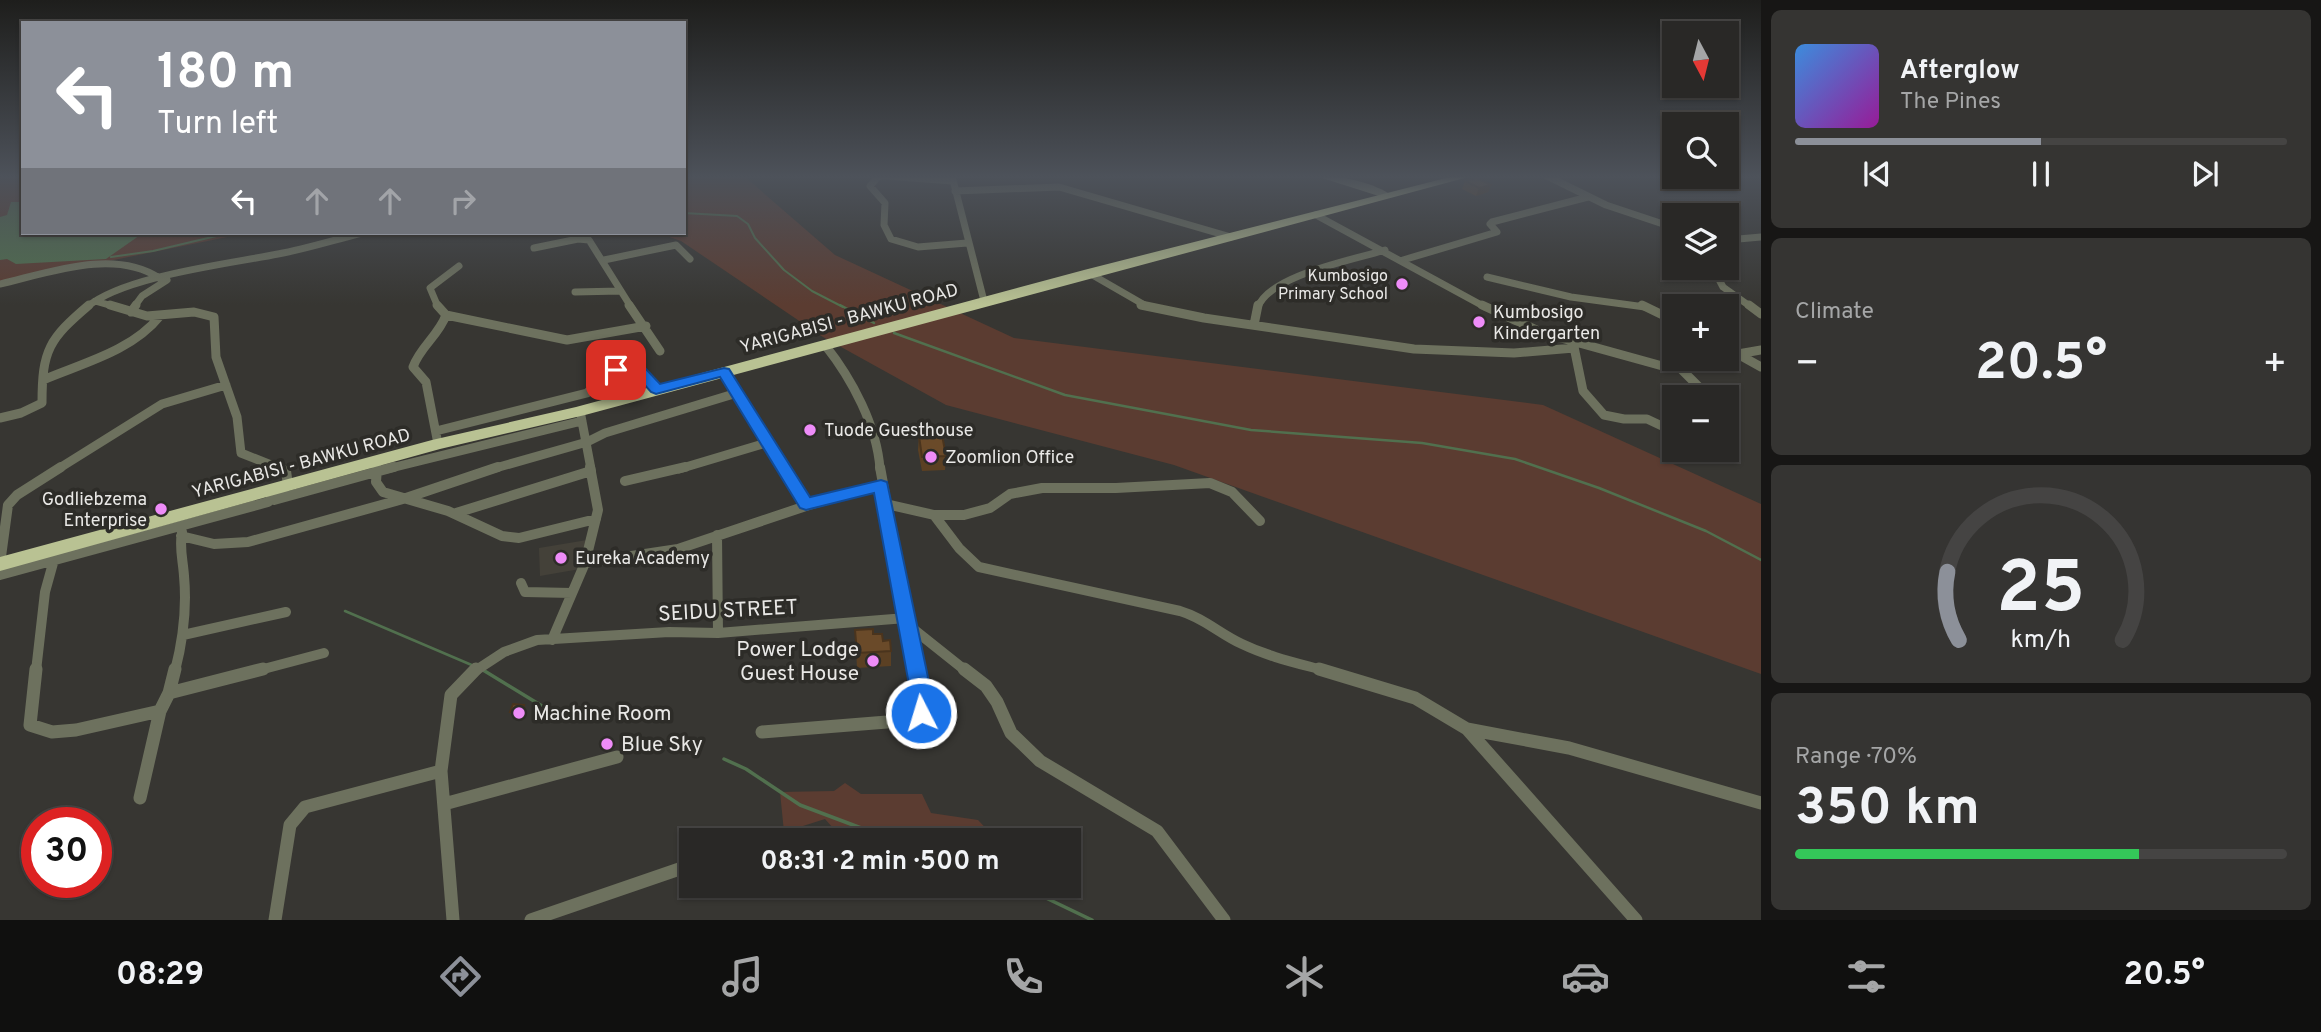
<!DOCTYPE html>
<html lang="en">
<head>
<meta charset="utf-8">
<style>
	:root { --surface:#292826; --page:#353432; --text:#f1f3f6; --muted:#a5a6a7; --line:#454443; --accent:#8c9099 }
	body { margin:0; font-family:Overpass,sans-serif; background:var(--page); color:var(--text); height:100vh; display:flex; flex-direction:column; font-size:26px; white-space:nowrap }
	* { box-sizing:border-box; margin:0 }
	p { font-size:23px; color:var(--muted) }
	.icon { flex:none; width:38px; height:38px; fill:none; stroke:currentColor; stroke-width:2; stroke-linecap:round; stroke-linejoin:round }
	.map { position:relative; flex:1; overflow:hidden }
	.details { display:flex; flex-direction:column; gap:10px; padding:10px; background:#171615; width:560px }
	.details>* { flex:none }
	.hud { position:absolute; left:21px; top:21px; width:665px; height:214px; border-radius:0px; box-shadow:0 2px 5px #0004,0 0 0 2px var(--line); background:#8c9099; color:#fff; overflow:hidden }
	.needle { width:46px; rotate:173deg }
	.fabs { position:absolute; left:1662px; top:21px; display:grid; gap:14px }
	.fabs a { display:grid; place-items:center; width:77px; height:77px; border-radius:0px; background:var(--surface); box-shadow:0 2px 5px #0004,0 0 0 2px var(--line); font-size:35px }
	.speed { position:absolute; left:21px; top:807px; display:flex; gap:14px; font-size:35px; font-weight:700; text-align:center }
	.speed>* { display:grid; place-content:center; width:91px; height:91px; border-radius:50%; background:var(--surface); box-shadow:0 2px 5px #0004,0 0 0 2px var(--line); line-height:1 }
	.speed .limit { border:10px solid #d22; background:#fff; color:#111 }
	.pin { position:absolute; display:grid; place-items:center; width:60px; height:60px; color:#fff; margin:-30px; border-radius:14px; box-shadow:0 4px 10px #0006 }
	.me { position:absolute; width:77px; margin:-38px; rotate:355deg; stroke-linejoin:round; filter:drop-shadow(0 0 5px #0008) }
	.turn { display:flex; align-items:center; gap:24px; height:147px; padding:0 21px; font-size:32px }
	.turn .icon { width:91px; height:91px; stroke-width:2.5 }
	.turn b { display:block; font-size:49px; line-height:60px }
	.lanes { display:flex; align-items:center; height:66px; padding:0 21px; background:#0003; justify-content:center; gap:35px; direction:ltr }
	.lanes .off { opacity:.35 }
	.big { font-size:52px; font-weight:700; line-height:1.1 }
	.details .tile { flex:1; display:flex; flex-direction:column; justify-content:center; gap:10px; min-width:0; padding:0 24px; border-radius:10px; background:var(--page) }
	.details .dial { align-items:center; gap:0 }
	.dial svg { height:182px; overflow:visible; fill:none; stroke:var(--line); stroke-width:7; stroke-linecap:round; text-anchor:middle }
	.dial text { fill:var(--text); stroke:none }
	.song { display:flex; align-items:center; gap:21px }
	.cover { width:84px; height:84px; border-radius:10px; background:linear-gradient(135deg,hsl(210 70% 55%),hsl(300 70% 35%)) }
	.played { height:7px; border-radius:4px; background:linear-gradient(90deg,var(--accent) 50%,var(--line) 50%) }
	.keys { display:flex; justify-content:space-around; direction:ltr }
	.heat { display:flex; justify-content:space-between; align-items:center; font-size:38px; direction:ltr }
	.charge { height:10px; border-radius:5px; background:linear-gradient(90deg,#34c759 70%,var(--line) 0) }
	.trip { position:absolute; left:679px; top:828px; width:402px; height:70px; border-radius:0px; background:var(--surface); box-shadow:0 2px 5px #0004,0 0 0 2px var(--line); font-weight:700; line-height:70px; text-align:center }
	.dock { display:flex; height:112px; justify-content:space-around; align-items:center; background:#10100f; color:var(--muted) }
	.dock .icon { width:49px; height:49px }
	.dock .current { color:var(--accent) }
	.dock b { font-size:32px; color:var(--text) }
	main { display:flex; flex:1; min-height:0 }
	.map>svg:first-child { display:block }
	.built { fill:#444139 }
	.green { fill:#5b3c31 }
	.water { fill:#51704e }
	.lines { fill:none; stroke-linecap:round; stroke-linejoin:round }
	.stream-far2 { stroke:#51704e; stroke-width:2 }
	.stream-far1 { stroke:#51704e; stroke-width:2.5 }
	.stream { stroke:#51704e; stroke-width:3.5 }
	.street-far3 { stroke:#6d715e; stroke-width:7 }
	.street-far2 { stroke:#6d715e; stroke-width:9 }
	.street-far1 { stroke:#6d715e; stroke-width:10 }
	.street { stroke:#6d715e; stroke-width:13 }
	.secondary { fill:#8c9274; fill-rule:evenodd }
	.highway { fill:#b9c293; fill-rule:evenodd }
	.wall { fill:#5b4023 }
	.shaded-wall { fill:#4a341d }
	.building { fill:#6a4a29; stroke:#4a341d; stroke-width:2 }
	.route { fill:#1a73e8; stroke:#114b97; stroke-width:2 }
	.poi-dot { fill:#ee8cf8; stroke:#2d2c28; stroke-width:2.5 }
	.labels { text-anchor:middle; stroke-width:7; stroke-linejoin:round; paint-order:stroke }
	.far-poi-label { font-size:16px; fill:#e9e8e6; stroke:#2d2c28; text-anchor:end }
	.poi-label { font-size:18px; fill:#e9e8e6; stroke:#2d2c28; text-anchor:start }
	.street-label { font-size:18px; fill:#e9e8e6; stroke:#2d2c28 }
	.near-street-label { font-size:21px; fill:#e9e8e6; stroke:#2d2c28 }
	.near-poi-label { font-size:21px; fill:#e9e8e6; stroke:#2d2c28; text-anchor:start }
</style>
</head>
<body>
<main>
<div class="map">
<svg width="1761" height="920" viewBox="0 0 1761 920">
	<rect width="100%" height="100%" fill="#373632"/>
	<path class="built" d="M587,540L580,569L540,576L539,548Z"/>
	<path class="green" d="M0,176H23V233H247L0,283Z
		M684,176H744L835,255L1014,338L1543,405L1761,504V674L1174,465L946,405L823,337L681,241L658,233H684Z
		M845,783L861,794H922L931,813L978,820L997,840H859L841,837L825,819L784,832L780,792L834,791Z"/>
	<path class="water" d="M11,202H23V233H143L106,259L16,264L7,259L0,260V217L7,215Z"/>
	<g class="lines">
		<path class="stream-far2" d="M684,213L737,216L748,224L755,238L784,270L812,291L843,307
			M111,257L153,251L229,233"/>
		<path class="stream-far1" d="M840,305L874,323
			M894,333L1065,395L1251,430L1422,443L1515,459L1599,488L1706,531L1761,560
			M345,611L474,666"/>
		<path class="stream" d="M483,670L547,709
			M724,759L746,769L800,805L893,840
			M1021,886L1092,920"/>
		<path class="street-far3" d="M883,176L878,177L870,186L885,203L884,225L891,239L918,247L967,243
			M886,176L952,181
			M952,176L984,301
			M1547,176L1606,205L1675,228
			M955,191L1059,187L1231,237
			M1316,215L1485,307
			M1727,240L1761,237
			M534,248L578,239L589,240L631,307
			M604,260L676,245L690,259
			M1403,260L1497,232L1490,224L1492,222L1588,197
			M1713,268L1723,287L1751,307
			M1089,273L1148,307
			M1487,277L1571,297L1645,307
			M0,284C48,273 114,248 159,278
			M575,292L620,291
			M95,301L116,307
			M87,307C124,276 228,264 278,254C306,249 334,240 362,233
			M134,307L142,296L167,280
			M438,307L430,288L459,266
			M1258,307C1270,275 1353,260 1385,250"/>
		<path class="street-far2" d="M110,305L147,316L194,312L214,317L216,357L237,417L241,453L281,469
			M437,305L446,315L567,340L646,326
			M629,305L660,351
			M1141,305L1204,318L1414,349L1514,353L1574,348
			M1482,305L1543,333L1666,367H1691L1722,359
			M1642,305L1675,321
			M1749,305L1761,314
			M131,312L136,305
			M1254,325L1258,305
			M1573,342L1583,391L1604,415L1624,419H1647L1664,427L1675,436
			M825,345C852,379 877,426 880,469
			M1727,348L1761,367
			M1738,354L1761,350
			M1681,369L1709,397
			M724,372L784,469
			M43,380C83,363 132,351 160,316
			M599,387L609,402
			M581,416L591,469
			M0,418L21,413L42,403C42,350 49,339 89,305
			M436,431L587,393L608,375L623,368L641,374L656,389
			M438,444L426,382L413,367C420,347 439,335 446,315
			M58,469L162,404L226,385
			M387,469L582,421
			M492,469L587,442L605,433L737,393
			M679,469L766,443"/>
		<path class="street-far1" d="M783,467L806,504
			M880,467L917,671
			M377,468L376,482L383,492L448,511L502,536L519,538L596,519
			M625,481L685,467
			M274,500L394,467
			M886,504L934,515L959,548L979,567L1180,611C1204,618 1220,634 1242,644C1269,657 1297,663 1326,671
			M456,513L591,471
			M934,515H964L990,508L1010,494L1042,488H1116L1210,483L1232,492L1260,521
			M717,535L718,633
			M181,536L214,544L248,542L403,499L498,467
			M585,563L678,549L809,505L881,485
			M0,564L8,505L17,495L61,467
			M0,575L268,502L288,485L286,471L277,467
			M521,583L525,592L572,593
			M907,624L966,671
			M183,635L286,612
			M552,640L585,563L598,510L590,467
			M36,671L45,592L55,556
			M175,671C183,640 187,608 184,576C183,560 179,548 182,532
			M256,671L324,653
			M475,671L504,652L537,640L669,632L718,633L906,618"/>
		<path class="street" d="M36,669L30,725L52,732L76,730L160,711
			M964,669L986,686L997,702L1011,733L1040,761L1157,831L1224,920
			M1319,669L1415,698L1467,729L1569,748L1761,803
			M169,693L263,669
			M1467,729L1636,920
			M762,732L912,720L921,713L923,701L917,669
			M140,798L160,711L169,693L175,669
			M444,804L617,757
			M275,920L290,825L305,807L441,771
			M453,920L441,771L451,695L476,669
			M531,920L691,865"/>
		<path class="secondary" d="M1316,176C1340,175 1373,182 1393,196L1385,198Z"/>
		<path class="highway" d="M1454,176H1472L585,415L440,449L0,571V557L432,440L576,407L1084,270Z"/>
	</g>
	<path class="wall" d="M1465,181L1491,185L1488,192L1476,196L1462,189Z
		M919,436L946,456L945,470L922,471L918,450Z
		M855,630L883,641L891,651V666L857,668Z
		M526,709L523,717H512L510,712Z"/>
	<path class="shaded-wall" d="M1491,185L1488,192L1476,196L1479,188Z
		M524,705L526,709L523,717L521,712Z"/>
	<path class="building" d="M1477,178L1491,185L1479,188L1465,181Z
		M942,435L946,456L922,457L919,436Z
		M873,629V634H882L883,641L890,640L891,651L857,653L855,630Z
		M513,704L524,705L521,712H510Z"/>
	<linearGradient id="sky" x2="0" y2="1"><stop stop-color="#1e1e1c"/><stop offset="0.58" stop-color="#4d525a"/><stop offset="1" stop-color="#4d525a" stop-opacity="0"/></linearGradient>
	<rect width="1761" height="305" fill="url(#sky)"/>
	<path class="route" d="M629,364L645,368L660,384L724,368L729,369L810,497L881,480L887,482L933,701L928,719L921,722L914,719L911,713L912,701L874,493L806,510L800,508L720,377L656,394L651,392L635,374L616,375L609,370L611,367Z"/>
	<g class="poi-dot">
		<circle cx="1402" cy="284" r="7"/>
		<circle cx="1479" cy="322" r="7"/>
		<circle cx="810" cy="430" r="7"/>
		<circle cx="931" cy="457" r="7"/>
		<circle cx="161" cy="509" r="7"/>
		<circle cx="561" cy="558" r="7"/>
		<circle cx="873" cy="661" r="7"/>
		<circle cx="519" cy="713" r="7"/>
		<circle cx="607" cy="744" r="7"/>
	</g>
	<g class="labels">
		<g class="far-poi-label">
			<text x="1388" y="281">Kumbosigo<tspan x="1388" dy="18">Primary School</tspan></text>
		</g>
		<g class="poi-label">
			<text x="1493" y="318">Kumbosigo<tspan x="1493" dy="21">Kindergarten</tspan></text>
			<text x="824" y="436">Tuode Guesthouse</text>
			<text x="945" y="463">Zoomlion Office</text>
			<text x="147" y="505" text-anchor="end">Godliebzema<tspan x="147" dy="21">Enterprise</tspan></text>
			<text x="575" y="564">Eureka Academy</text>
		</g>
		<g class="street-label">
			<text transform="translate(849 318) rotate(-15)" y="6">YARIGABISI - BAWKU ROAD</text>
			<text transform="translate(301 463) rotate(-15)" y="6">YARIGABISI - BAWKU ROAD</text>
		</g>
		<g class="near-street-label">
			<text transform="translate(728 610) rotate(-3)" y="7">SEIDU STREET</text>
		</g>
		<g class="near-poi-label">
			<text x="859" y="656" text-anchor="end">Power Lodge<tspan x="859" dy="24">Guest House</tspan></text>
			<text x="533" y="720">Machine Room</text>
			<text x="621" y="751">Blue Sky</text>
		</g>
	</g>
</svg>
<div class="fabs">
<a><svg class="needle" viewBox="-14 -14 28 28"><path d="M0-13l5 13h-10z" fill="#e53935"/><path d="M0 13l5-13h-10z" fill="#a5a6a7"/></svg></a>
<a><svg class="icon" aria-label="search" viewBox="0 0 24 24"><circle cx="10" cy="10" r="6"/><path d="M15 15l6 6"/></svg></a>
<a><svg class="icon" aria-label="layers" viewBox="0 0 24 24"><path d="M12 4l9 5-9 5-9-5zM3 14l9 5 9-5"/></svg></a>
<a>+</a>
<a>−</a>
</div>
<div class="speed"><div class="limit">30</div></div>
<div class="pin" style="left:616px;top:370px;background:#d93025"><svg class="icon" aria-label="arrive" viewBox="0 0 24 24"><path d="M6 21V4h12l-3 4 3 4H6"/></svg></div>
<svg class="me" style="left:921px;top:713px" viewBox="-20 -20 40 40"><circle r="17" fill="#1a73e8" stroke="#fff" stroke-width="3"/><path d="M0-11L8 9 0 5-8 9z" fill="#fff"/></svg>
<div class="trip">08:31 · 2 min · 500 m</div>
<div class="hud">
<div class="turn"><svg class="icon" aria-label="left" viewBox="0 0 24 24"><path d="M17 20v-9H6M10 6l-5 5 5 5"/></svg><div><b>180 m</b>Turn left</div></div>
<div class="lanes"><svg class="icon" aria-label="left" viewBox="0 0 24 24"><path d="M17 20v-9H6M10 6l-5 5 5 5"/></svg><svg class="icon off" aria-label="ahead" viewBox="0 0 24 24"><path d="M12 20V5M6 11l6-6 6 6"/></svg><svg class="icon off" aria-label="ahead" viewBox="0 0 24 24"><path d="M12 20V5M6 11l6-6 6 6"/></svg><svg class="icon off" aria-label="right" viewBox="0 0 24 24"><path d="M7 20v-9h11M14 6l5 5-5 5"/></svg></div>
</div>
</div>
<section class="details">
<div class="tile">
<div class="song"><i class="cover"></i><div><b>Afterglow</b><p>The Pines</p></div></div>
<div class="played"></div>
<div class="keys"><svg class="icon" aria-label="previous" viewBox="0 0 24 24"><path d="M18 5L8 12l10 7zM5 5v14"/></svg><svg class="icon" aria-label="pause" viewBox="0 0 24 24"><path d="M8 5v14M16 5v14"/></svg><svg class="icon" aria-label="next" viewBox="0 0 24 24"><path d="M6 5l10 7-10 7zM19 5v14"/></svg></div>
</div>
<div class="tile"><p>Climate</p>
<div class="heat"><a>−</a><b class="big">20.5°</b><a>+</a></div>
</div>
<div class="tile dial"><svg viewBox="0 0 100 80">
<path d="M14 69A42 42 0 1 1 86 69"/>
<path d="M14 69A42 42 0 0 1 9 39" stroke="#8c9099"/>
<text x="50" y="56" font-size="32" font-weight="700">25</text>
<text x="50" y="72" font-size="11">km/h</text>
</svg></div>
<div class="tile"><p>Range · 70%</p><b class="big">350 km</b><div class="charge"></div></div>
</section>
</main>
<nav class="dock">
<b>08:29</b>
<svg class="icon current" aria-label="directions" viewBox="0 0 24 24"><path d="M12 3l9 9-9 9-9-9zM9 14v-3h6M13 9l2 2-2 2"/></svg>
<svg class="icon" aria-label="music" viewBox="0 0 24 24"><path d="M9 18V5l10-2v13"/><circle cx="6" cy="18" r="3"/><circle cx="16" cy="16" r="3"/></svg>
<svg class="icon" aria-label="phone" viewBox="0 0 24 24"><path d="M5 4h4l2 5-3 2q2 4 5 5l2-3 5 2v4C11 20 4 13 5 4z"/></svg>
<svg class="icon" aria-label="climate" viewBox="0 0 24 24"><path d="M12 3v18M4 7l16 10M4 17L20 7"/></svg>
<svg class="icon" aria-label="car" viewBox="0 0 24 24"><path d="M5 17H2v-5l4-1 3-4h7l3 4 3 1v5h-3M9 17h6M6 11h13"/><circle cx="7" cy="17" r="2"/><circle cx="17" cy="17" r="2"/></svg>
<svg class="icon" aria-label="filters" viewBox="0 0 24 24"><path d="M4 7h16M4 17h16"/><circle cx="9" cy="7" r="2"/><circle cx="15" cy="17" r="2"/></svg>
<b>20.5°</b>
</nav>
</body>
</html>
